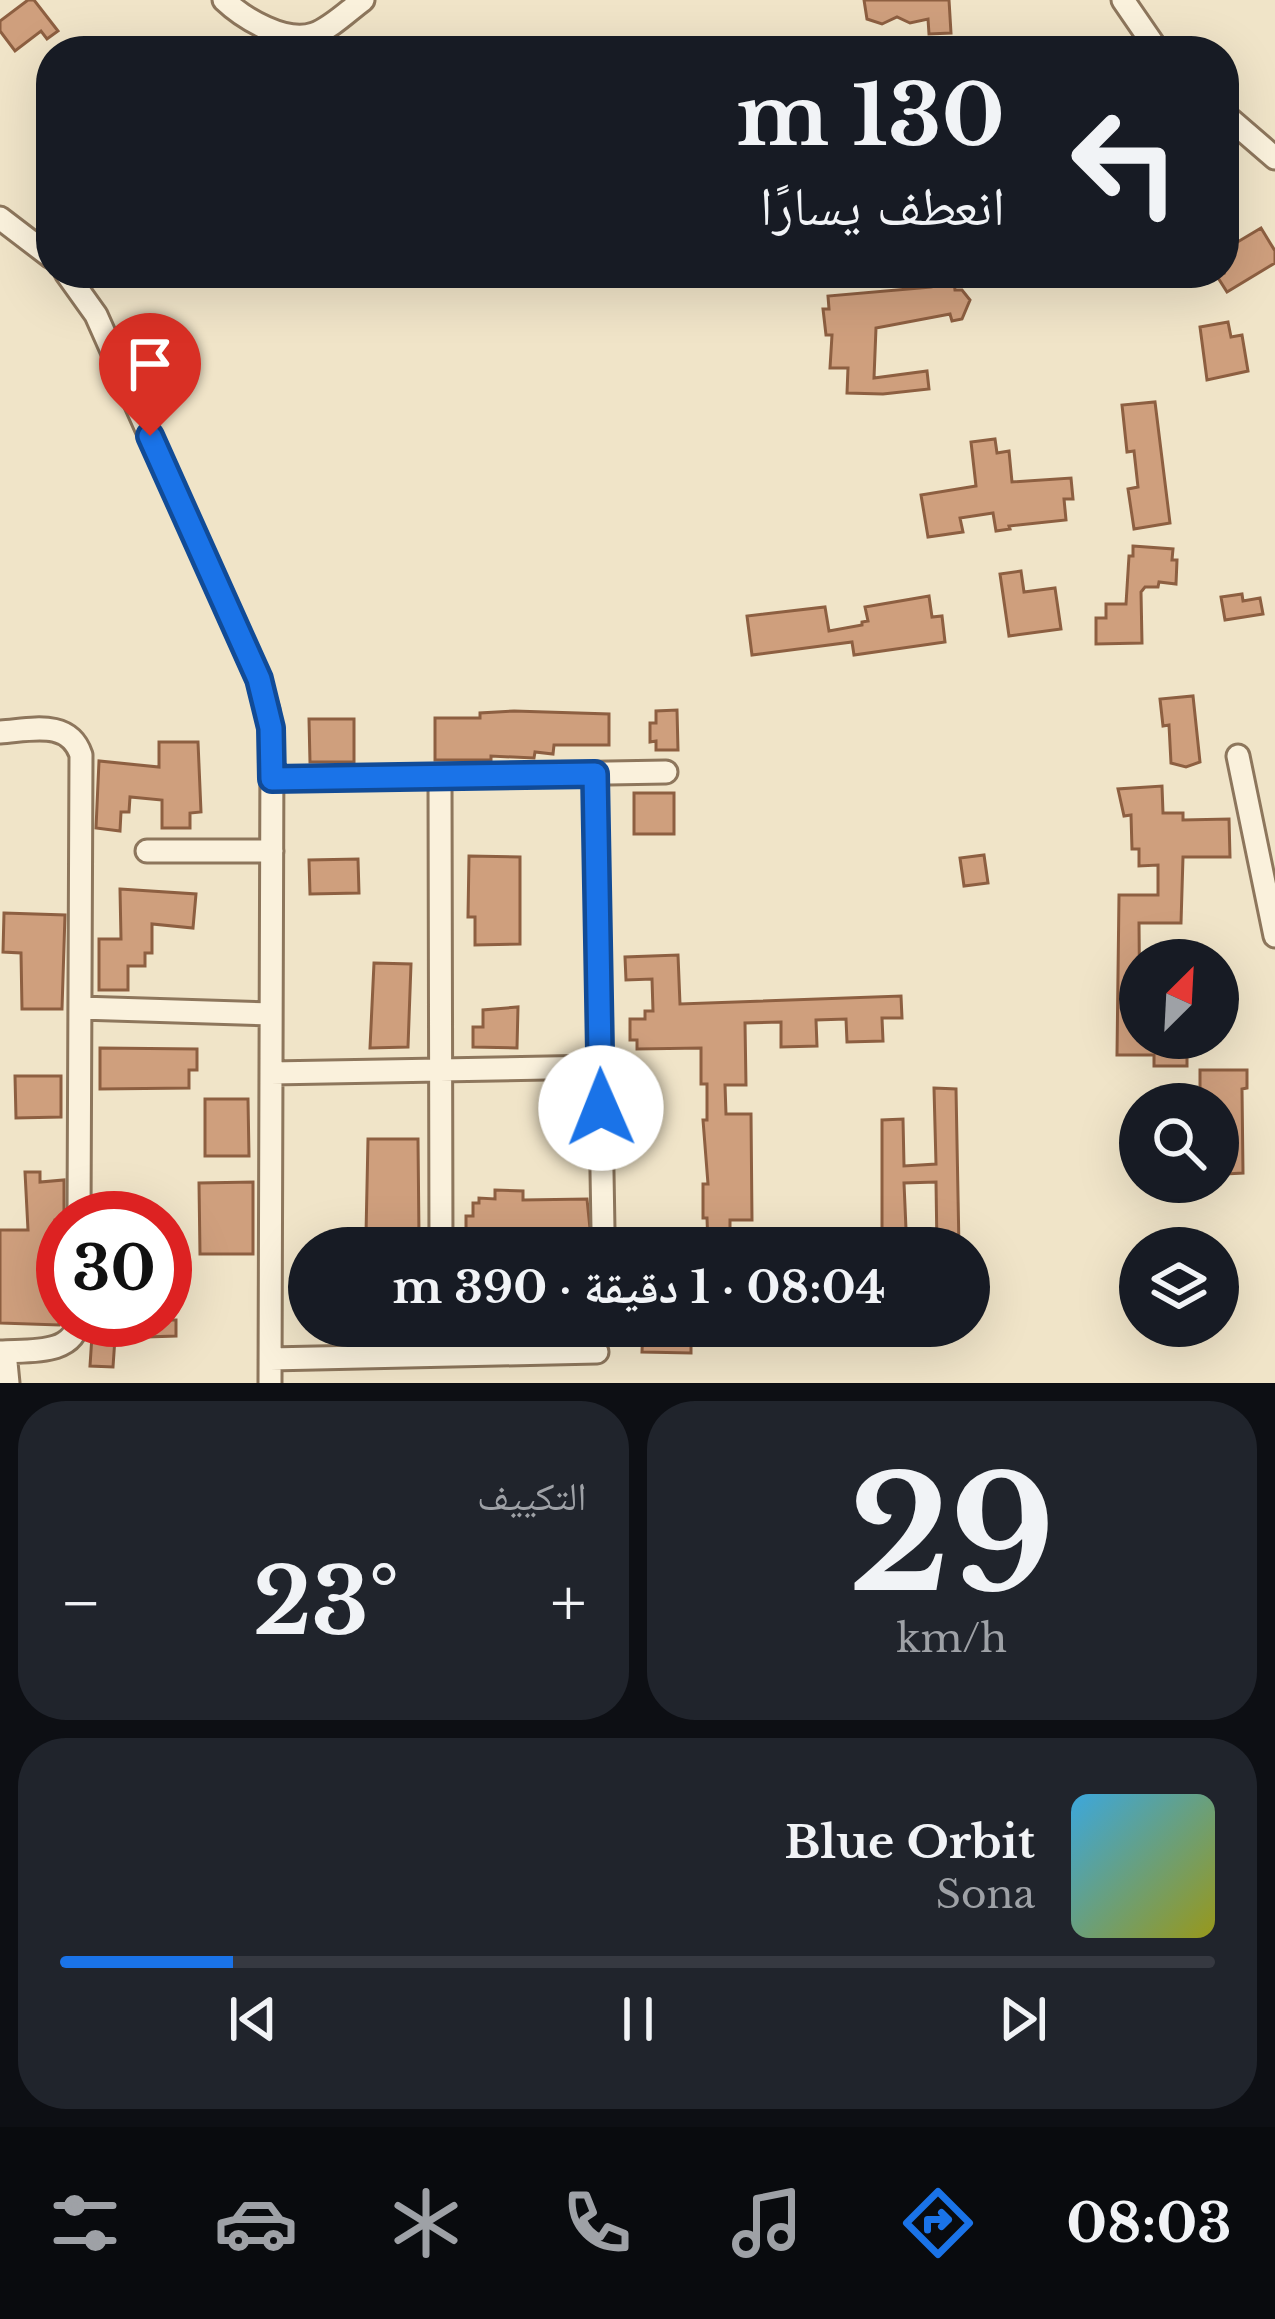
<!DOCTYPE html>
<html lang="ar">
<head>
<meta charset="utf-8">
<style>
	:root { --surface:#171b24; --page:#20242c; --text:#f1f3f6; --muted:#9ea1a6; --line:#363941; --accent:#1a73e8 }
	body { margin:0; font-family:"Libre Baskerville","Noto Naskh Arabic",serif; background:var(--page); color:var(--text); direction:rtl; height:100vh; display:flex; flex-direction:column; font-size:45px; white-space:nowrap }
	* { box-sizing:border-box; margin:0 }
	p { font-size:39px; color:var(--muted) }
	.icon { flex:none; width:66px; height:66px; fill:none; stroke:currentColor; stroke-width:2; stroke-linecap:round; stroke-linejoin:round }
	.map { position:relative; height:1383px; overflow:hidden; direction:ltr }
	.drawer { display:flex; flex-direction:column; gap:18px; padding:18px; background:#0d0f14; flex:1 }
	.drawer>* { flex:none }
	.hud { position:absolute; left:36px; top:36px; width:1203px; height:252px; border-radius:48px; box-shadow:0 12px 48px #0002; direction:rtl; background:#171b24; color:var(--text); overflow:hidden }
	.needle { width:78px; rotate:24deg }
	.tools { position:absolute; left:1119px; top:939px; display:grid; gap:24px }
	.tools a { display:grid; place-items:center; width:120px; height:120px; border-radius:50%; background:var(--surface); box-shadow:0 12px 48px #0002; font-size:60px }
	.speed { position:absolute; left:36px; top:1191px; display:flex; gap:24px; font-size:60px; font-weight:700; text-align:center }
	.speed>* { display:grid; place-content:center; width:156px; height:156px; border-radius:50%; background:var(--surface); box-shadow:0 12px 48px #0002; line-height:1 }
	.speed .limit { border:18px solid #d22; background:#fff; color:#111 }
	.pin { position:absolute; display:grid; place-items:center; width:102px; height:102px; color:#fff; margin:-123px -51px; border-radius:50% 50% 50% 0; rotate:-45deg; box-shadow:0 0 12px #0007 }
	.pin .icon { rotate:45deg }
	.me { position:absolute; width:132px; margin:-66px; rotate:359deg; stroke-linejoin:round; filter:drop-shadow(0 0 9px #0008) }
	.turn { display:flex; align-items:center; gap:42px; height:252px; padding:0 36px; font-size:54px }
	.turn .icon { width:156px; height:156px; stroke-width:2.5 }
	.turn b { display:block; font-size:84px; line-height:102px }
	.big { font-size:90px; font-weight:700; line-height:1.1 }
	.drawer .tile { flex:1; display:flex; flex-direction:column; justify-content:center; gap:18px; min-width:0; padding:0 42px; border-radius:48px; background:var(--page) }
	.drawer .dial { align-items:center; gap:0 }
	.dial b { font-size:156px; line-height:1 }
	.song { display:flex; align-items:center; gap:36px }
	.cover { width:144px; height:144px; border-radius:18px; background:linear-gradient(135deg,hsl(200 70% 55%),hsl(60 70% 35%)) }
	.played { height:12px; border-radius:6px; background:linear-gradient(90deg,var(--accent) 15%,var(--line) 15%) }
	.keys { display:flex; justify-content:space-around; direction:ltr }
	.heat { display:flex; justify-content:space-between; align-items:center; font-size:66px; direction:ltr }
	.drawer .tiles { flex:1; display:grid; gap:18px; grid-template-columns:1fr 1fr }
	.tile:last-child { grid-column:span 2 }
	.trip { position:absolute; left:288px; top:1227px; width:702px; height:120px; border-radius:60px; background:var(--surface); box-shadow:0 12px 48px #0002; font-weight:700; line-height:120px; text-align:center; direction:rtl }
	.tab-bar { display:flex; height:192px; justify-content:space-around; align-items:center; background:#090b0e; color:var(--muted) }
	.tab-bar .icon { width:84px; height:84px }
	.tab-bar .on { color:var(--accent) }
	.tab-bar b { font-size:54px; color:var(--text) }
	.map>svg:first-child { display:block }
	.building { fill:#cf9f7d; stroke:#8d5f41; stroke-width:3 }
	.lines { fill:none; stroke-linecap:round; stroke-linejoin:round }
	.minor-casing { stroke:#8d765c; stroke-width:27 }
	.minor { stroke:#faf1dc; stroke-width:21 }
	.route-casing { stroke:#114b97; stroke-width:30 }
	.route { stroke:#1a73e8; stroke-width:21 }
</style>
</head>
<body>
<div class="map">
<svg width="1275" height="1383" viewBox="0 0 1275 1383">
	<rect width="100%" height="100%" fill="#f0e4c8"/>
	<path class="building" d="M28,0H34L58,31L47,39L41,31L15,51L0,31V21Z
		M864,0H949L951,33L929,34L928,19L910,23L897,17L882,24L867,19Z
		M1261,228L1275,251V263L1227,292L1215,273H1224V250Z
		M954,281L955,290H962L970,300L962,319L952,321L950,314L876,328L874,378L927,371L929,389L883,394L847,393L848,368H830L832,335H826L823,309H829L828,296L931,287Z
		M1228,322L1231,337L1242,335L1248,371L1207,380L1200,327Z
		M1155,402L1170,523L1134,529L1128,489L1138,487L1134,451L1127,452L1122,405Z
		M995,439L997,453L1009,451L1012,482L1071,478L1073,499H1064L1066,520L1009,526L1010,529L996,531L993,513L960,518L963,532L928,537L921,495L976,486L971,442Z
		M1133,546L1173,549L1172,560H1177L1176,584L1159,582L1158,587H1145L1141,592L1142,643L1096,644V618H1106V604H1126L1129,556H1133Z
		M1021,571L1024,592L1055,588L1061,629L1009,636L1000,574Z
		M1242,594L1243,601L1260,598L1263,614L1225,620L1221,597Z
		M929,596L932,617L942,616L945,642L854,655L852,642L752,655L747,616L825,607L829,631L862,625V622L868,621L865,607Z
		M1193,696L1200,762L1186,767L1171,763L1169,725L1163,726L1160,699Z
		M677,710L678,750H656V741L650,742V723H656V711Z
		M514,711L609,714V745H554L553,754L535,752L534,758L491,756V760H435V718H480V713Z
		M309,719H354V762H310Z
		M159,742H198L201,812L190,813V828H162V800L130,797L129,812H121L120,831L96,828L99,761L159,767Z
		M1162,786L1163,813H1183V820L1229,819L1230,857H1183L1181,923H1139L1140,1038H1187V1066H1154V1055H1117L1119,895H1158V865L1139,866V849H1132L1131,815L1124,816L1118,789Z
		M634,793H674V834H634Z
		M984,855L988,883L964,886L960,858Z
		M469,856L520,857V944L475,945V917H468Z
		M358,859L359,893L310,894L309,860Z
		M120,889L196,894L193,928L152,924V953H145V966H128V990H99V939H121Z
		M4,913L65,915L62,1009H22L21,953L3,952Z
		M678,955L680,1004L901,996L902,1018H882L883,1041L847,1042L846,1019L816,1020L817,1046L781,1047V1022L745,1023L746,1085H725L726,1114H751L752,1220H730V1248H708L707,1218H703V1184H708L703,1120H707V1084H701V1048L637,1049V1040H630V1019H645V1011H653L652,979L626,980L625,957Z
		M374,963L411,964L408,1047L370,1048Z
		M518,1007L517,1048L473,1047V1027H483V1010Z
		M100,1048L197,1049V1070H189V1088L100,1089Z
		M1200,1070H1247V1088L1242,1089L1243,1173L1226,1174V1149H1218V1102H1200Z
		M15,1076H61V1117L16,1118Z
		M934,1088L956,1089L959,1248H937L936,1182L904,1183L906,1229L882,1230V1120L903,1119L904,1166L936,1164Z
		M205,1099H248L249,1156H205Z
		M368,1139H418L419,1236L366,1234Z
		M25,1172H40V1182L64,1180V1218L55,1220V1279H63L59,1325L0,1323V1230H28Z
		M253,1182V1254H200L199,1183Z
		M495,1190L523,1191V1200L587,1199L591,1238L524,1239V1248H497V1234L466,1233V1216H473V1203H479V1198L495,1199Z
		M124,1196V1218H96V1197Z
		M93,1320H176V1336L115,1338L113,1367L90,1366Z
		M643,1326H691V1353L642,1352Z
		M792,1326H851V1338L793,1340Z"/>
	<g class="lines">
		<g class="minor-casing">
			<path id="minor" d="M224,0C244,19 286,44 314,34C331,28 348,11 363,0
				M1123,0L1158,51
				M1224,114L1275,158
				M0,218L51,257
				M66,273L96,315L258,679L268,710L272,747L270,1383
				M0,732C31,730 69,719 81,755L79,1218
				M1238,756L1275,936
				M595,774L603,1229
				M440,777L441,1248
				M272,779L666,772
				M147,851H272
				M80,1008L271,1014
				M271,1073L600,1067
				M442,1326V1355
				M0,1352C28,1350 75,1356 78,1320
				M5,1352L8,1383
				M270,1359L597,1352"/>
		</g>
		<use href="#minor" class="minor"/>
	</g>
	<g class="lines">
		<g class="route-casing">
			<path id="route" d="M150,436L259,679L271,728L272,779L595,774L601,1108"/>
		</g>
		<use href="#route" class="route"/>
	</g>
</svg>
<div class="tools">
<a><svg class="needle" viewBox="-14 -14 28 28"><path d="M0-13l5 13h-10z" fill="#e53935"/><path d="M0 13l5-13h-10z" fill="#9ea1a6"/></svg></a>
<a><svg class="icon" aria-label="search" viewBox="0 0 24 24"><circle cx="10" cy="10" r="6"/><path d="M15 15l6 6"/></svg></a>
<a><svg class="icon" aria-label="layers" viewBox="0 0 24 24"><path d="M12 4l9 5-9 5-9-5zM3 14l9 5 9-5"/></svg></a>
</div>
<div class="speed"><div class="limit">30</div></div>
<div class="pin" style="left:150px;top:436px;background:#d93025"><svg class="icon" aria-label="arrive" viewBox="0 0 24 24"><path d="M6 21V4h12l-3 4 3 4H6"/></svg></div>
<svg class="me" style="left:601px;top:1108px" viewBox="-20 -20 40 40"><circle r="19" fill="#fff"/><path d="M0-13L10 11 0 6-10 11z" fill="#1a73e8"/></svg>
<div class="trip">08:04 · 1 دقيقة · 390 m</div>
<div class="hud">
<div class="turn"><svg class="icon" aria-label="left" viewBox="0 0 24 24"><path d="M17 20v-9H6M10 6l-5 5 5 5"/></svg><div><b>130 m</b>انعطف يسارًا</div></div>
</div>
</div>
<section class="drawer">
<div class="tiles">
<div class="tile dial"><b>29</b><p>km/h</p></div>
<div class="tile"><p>التكييف</p>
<div class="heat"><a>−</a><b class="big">23°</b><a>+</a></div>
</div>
<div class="tile">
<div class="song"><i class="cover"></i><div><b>Blue Orbit</b><p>Sona</p></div></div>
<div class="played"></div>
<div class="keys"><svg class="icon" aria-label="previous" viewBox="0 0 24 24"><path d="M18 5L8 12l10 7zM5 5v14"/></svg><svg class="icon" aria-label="pause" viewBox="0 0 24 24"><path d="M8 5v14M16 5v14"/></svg><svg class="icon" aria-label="next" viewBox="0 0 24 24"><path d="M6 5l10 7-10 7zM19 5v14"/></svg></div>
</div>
</div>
</section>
<nav class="tab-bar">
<b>08:03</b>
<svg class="icon on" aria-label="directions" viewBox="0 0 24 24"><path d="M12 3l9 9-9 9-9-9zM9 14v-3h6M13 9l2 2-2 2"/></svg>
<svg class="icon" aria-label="music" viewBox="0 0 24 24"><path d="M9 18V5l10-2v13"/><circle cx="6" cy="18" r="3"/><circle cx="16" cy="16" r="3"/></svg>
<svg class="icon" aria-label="phone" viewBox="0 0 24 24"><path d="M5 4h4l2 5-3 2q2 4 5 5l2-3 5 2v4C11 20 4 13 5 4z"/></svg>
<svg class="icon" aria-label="climate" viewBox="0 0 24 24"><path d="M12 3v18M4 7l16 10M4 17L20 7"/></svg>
<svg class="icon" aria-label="car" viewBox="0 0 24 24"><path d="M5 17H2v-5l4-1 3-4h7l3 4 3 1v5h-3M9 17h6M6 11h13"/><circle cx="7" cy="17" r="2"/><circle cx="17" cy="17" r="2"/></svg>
<svg class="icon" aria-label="filters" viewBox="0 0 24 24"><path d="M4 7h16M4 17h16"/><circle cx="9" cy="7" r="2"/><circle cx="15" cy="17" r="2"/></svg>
</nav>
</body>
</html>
